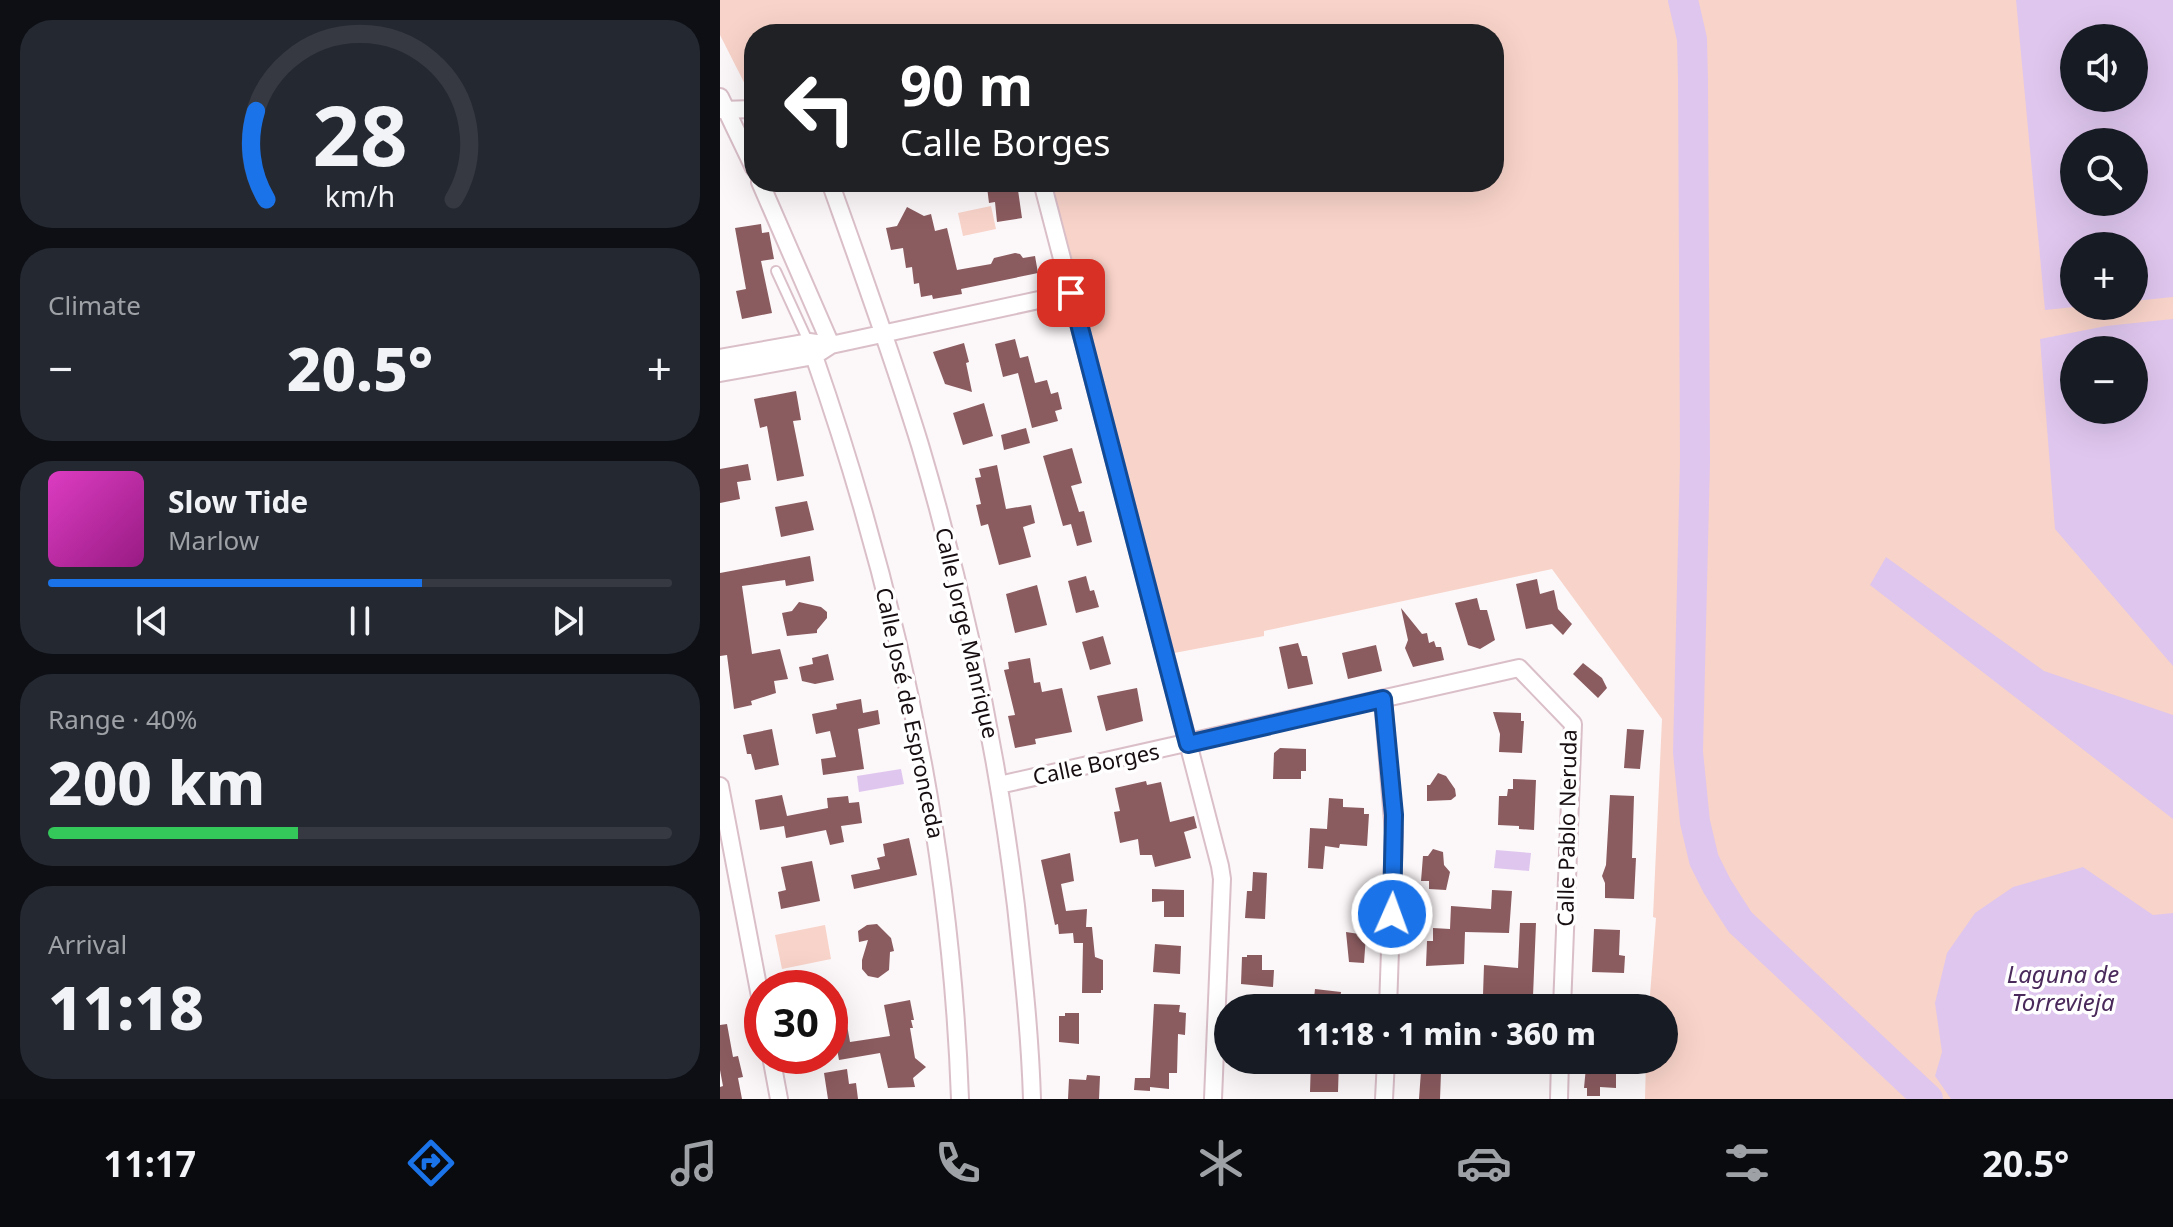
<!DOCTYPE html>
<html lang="en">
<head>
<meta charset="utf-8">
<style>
	:root { --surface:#171b24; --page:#242831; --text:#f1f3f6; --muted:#9ea1a6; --line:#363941; --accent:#1a73e8 }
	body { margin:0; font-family:"Noto Sans",sans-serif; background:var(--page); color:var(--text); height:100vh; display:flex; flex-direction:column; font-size:30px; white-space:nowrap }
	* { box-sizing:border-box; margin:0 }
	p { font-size:26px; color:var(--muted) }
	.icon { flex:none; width:44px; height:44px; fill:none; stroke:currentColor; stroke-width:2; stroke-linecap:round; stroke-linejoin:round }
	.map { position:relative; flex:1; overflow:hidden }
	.details { display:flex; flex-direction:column; gap:20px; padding:20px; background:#0d0f14; width:720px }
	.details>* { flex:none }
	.hud { position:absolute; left:24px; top:24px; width:760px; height:168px; border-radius:32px; box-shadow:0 8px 32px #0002; background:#202124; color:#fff; overflow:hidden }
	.fabs { position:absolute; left:1340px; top:24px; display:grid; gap:16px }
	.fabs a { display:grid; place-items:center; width:88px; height:88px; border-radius:50%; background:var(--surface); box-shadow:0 8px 32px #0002; font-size:40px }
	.speed { position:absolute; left:24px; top:970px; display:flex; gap:16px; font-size:40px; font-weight:700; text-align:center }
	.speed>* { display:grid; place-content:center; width:104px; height:104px; border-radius:50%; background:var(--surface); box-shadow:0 8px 32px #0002; line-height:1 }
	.speed .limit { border:12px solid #d22; background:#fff; color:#111 }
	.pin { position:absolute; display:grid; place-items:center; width:68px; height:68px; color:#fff; margin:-34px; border-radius:16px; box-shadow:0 4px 12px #0006 }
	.me { position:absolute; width:88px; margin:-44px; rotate:2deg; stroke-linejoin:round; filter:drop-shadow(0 0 6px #0008) }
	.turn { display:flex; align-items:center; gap:28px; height:168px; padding:0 24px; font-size:36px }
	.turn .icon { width:104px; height:104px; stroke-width:2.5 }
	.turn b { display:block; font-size:56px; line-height:68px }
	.big { font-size:60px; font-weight:800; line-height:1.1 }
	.details .tile { flex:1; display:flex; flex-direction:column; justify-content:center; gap:12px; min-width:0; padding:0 28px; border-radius:32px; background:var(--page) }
	.details .dial { align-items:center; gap:0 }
	.dial svg { height:208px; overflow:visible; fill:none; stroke:var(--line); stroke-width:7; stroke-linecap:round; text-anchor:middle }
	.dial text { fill:var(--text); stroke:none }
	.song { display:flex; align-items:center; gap:24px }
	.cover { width:96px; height:96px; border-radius:12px; background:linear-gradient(135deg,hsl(310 70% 55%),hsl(310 70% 35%)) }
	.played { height:8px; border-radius:4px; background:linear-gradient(90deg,var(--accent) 60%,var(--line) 60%) }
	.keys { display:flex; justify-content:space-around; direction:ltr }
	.heat { display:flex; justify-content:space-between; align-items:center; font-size:44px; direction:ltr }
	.charge { height:12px; border-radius:6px; background:linear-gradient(90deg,#34c759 40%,var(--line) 0) }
	.trip { position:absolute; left:494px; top:994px; width:464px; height:80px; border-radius:40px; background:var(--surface); box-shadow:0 8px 32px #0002; font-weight:800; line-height:80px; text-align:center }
	.tabs { display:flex; height:128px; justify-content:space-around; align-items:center; background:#090b0e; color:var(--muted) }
	.tabs .icon { width:56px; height:56px }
	.tabs .active { color:var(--accent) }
	.tabs b { font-size:36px; color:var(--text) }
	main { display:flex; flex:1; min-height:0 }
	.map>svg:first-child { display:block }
	.green { fill:#f8d3c9; fill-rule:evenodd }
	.water { fill:#dfc6ee; fill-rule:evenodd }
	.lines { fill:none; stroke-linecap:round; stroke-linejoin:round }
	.river { stroke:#dfc6ee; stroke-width:30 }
	.building { fill:#8a5b5f }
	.service-casing { stroke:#dabfc9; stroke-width:12 }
	.minor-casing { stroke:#dabfc9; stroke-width:20 }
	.service { stroke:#fff; stroke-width:8 }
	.minor { stroke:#fff; stroke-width:16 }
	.route-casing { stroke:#114b97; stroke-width:20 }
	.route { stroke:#1a73e8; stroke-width:14 }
	.labels { text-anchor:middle; stroke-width:7; stroke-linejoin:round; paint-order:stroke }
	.street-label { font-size:22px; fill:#170e11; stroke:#fff }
	.water-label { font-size:24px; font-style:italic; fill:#4a295b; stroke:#fff }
</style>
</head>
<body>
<main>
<section class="details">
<div class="tile dial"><svg viewBox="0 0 100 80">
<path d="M14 69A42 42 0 1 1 86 69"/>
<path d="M14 69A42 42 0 0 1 10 35" stroke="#1a73e8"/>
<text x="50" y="56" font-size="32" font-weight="700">28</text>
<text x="50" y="72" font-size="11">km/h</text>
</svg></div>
<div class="tile"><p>Climate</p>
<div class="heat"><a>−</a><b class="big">20.5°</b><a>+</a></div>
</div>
<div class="tile">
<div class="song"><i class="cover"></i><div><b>Slow Tide</b><p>Marlow</p></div></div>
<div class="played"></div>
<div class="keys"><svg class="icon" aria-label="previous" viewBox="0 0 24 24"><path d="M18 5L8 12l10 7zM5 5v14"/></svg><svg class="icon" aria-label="pause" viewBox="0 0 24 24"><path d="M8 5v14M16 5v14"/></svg><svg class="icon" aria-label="next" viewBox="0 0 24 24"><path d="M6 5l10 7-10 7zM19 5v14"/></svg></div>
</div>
<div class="tile"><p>Range · 40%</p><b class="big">200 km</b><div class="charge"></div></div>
<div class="tile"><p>Arrival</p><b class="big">11:18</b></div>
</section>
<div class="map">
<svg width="1453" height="1099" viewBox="0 0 1453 1099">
	<rect width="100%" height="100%" fill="#fcf7f9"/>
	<path class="green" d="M0,0H1453V1099H925L926,1060H944V1008H929L936,918L933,917L942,719L832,569L544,631V636L454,653L330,182H774V34H34V102L0,35ZM1354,38H1414V98H1354ZM1354,142H1414V202H1354ZM1354,246H1414V306H1354ZM1354,350H1414V410H1354Z
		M271,206L276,229L243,236L238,213Z
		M105,925L111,959L62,969L55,935Z"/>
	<path class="water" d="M1296,0H1453V297L1414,301V246H1354V306H1364L1325,310ZM1354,38H1414V98H1354ZM1354,142H1414V202H1354Z
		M1453,319V666L1335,529L1320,339L1386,326ZM1354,350H1414V410H1354Z
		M1166,557L1324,671L1453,715V819L1150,585Z
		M181,769L184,784L139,792L137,776Z
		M776,850L811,853L809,871L774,868Z
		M1363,867L1433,915L1453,913V1099H1231L1215,1076L1222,1052L1215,1003L1227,953L1255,913L1293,887Z"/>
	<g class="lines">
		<path class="river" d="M963,0L972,39L973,79L975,461L968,752L975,822L984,860L997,886L1020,922L1208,1099"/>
	</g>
	<path class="building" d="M297,183L302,218L277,222L275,202L269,203L267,187Z
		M187,207L204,216L211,214L215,231L227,228L237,270L271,264L274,258L295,253L300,254L303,258L315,256L318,273L241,289L242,294L213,299L212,295L201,297L199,283L194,284L192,267L186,268L183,248L171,250L166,228L177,226Z
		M41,224L42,233L49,232L54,259L41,261L52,313L22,319L16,291L26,289L15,228Z
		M295,339L300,358L308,356L315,383L327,380L331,394L338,392L342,409L335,411L338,421L312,428L298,373L283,377L275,344Z
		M244,343L249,362L246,363L252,392L225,384L213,352Z
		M76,391L81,420L73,421L84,476L57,481L47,426L40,428L34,399Z
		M264,403L273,436L243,445L233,413Z
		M306,428L310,443L284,450L281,435Z
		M352,448L362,483L351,486L359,512L364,511L372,542L357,546L351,524L343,526L323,456Z
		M28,464L31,480L17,482L20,499L0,503V469Z
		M277,465L286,509L311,505L315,523L303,527L311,557L279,565L268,524L261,526L256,505L261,504L255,478L261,477L259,469Z
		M87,501L94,530L61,537L55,507Z
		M90,556L94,581L66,586L65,580L22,586L32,654L60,649L68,679L54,681L56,693L31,701L32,705L14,709L7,655L0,656V573Z
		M366,576L370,591L374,590L379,607L356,613L348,581Z
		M817,579L820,594L834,590L838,609L852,624L843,635L832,624L806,629L796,584Z
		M317,585L327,625L295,633L286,594Z
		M757,598L760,610H767L775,640L760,649L748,645L735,603Z
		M79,602L101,607L107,612V618L97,630V633L67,636L62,613L72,611Z
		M681,608L702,634L707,633L709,643L714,641L716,647H721L724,660L693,667L685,648L688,640Z
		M383,636L391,664L370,670L362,642Z
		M578,643L582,656H587L593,684L568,689L559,647Z
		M656,645L662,671L628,679L622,653Z
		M108,654L114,680L95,684L82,681L79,667L93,664L92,658Z
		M310,658L314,683L320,682L322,692L342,688L352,732L315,739L316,744L295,748L288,716L295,715L284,670L289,669L288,662Z
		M863,663L882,678L887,688L878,698L853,674Z
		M417,688L423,721L386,731L377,696Z
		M141,699L143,713L158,710L160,724L138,729L144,769L103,775L101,759L116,757L110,731L96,734L92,714L117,709L116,704Z
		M773,712L801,713V721H804L802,753L779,752L780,734Z
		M52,729L59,765L35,770L31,754H27L23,735Z
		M907,729L924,730L920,769L904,768Z
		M560,748L586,749V771H581V779H553L554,753Z
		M718,773L726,776L735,789L736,796L731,800L707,801V785H710Z
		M793,779L816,780L814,830L799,829V826L778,825L779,796H787L788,789H793Z
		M426,781L427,785L441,782L450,822L474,816L477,828L464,832L471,858L435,867L432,855H420L418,839L400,843L394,812L400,811L395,788Z
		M62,795L67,816L108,808L107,798L128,796L129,803L139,802L142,823L121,826L124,842L110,845L106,830L66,838L64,826L40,830L35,800Z
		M890,795L914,796L912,858H916L914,899L885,898V883L882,876L886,865Z
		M609,798L623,799V807L644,808V814H649L647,846L620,844L619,848L605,846L603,869L588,868L590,828L607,829Z
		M189,838L197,875L134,889L131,875L160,869L157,858L165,856L163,844Z
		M713,849L723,852L724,865L730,872L726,890L709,889V881H701L703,856H708Z
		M350,853L354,881L341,884L346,911L367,909L366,927H372L375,957L383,960V990H381V993H362L363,943H354L353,933L339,934L338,924L335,925L321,860Z
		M92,861L100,901L61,909L58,892L66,890L61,867Z
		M533,872L547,873L545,919L525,918L527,891H532Z
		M432,889L464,890V917H444V901L432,902Z
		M772,890L792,891L789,933L745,932L744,964L706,966L707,941H713V928L730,929L731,906L771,909Z
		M800,923H816L813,996L763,995L764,965L798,968Z
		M157,924L171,938L174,951L170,952L169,970L158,978L148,976L142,969V960L148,940L139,942L138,931L147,925Z
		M874,929L900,930L899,955L905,956L904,973L872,972Z
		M626,932L646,935L644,963L629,962Z
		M435,944L461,946L460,974L433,972Z
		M527,955H542V970H554L553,987L521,984L522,957H527Z
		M595,989L621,992L619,1008H593Z
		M190,1000L194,1020H191L193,1028H190L195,1058L206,1067L193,1078L195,1087L168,1088L160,1053L119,1060L113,1027L127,1025L130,1042L170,1036L164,1005Z
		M434,1004L460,1005L459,1012L466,1013L465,1035L458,1034L457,1073H449V1089L430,1087V1091L414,1090L415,1078H430Z
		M345,1013H359V1044L339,1042V1016H345Z
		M7,1024L13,1057L18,1056L23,1077L18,1078L22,1099H0V1087L3,1086L0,1070V1025Z
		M591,1060H619L618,1092H590Z
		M866,1067H896V1088L880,1087V1096H867V1088H864Z
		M127,1069L129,1084L136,1083L138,1099H108L104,1073Z
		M701,1071L721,1072L720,1099H699Z
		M367,1075L380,1076L379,1099H348L349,1079L366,1080Z"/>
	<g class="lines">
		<g class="service-casing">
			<path id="service" d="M56,271L89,343"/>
		</g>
		<g class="minor-casing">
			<path id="minor" d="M0,97L34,168
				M0,110L34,109
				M40,182L111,345L94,356C178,597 231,842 240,1099
				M110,182C141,269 173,357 200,445C245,597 277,749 296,906C303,971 310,1034 312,1099
				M351,293L500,866L502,879L493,1099
				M0,358L89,342L111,345L351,293L322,182
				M0,373L94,356
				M663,699L674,833L668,1008
				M279,785L799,668L853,724L842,1008
				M0,786L42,1007
				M51,1056L59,1099
				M664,1099L666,1060
				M839,1099L840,1060"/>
		</g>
		<use href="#service" class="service"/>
		<use href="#minor" class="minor"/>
	</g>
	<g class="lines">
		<g class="route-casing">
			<path id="route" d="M351,293L468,744L663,699L674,815L672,914"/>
		</g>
		<use href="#route" class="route"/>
	</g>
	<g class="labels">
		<g class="street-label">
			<text transform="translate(247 633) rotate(77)" y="8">Calle Jorge Manrique</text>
			<text transform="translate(190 713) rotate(78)" y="8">Calle José de Espronceda</text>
			<text transform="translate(376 764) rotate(-12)" y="8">Calle Borges</text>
			<text transform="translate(847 828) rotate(-89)" y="8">Calle Pablo Neruda</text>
		</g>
		<g class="water-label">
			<text x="1343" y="983">Laguna de<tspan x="1343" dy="28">Torrevieja</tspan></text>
		</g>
	</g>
</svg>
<div class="fabs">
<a><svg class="icon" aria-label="sound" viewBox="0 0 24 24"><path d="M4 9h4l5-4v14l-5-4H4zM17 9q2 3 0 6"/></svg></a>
<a><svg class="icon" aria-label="search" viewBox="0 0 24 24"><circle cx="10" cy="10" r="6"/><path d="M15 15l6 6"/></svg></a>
<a>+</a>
<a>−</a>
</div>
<div class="speed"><div class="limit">30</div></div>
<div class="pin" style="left:351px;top:293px;background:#d93025"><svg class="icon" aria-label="arrive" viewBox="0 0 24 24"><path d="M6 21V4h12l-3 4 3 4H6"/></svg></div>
<svg class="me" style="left:672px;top:914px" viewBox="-20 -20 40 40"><circle r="17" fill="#1a73e8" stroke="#fff" stroke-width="3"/><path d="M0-11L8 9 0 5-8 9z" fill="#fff"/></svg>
<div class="trip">11:18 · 1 min · 360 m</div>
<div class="hud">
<div class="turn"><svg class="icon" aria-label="left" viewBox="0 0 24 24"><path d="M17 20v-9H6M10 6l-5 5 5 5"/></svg><div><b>90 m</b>Calle Borges</div></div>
</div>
</div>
</main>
<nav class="tabs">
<b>11:17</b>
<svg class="icon active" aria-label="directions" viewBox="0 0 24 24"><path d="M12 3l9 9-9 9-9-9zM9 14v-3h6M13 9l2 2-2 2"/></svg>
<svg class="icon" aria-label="music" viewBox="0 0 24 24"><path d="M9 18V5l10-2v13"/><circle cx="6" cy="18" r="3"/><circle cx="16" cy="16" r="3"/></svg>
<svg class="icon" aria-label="phone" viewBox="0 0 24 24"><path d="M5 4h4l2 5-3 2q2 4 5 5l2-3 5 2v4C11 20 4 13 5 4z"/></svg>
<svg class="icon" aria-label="climate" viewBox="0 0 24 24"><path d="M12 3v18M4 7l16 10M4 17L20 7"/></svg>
<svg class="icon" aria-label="car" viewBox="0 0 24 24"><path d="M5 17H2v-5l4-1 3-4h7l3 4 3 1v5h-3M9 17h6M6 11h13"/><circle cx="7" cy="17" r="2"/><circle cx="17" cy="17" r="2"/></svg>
<svg class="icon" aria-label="filters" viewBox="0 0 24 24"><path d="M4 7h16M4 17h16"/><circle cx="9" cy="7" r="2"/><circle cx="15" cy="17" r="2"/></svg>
<b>20.5°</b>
</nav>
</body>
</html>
